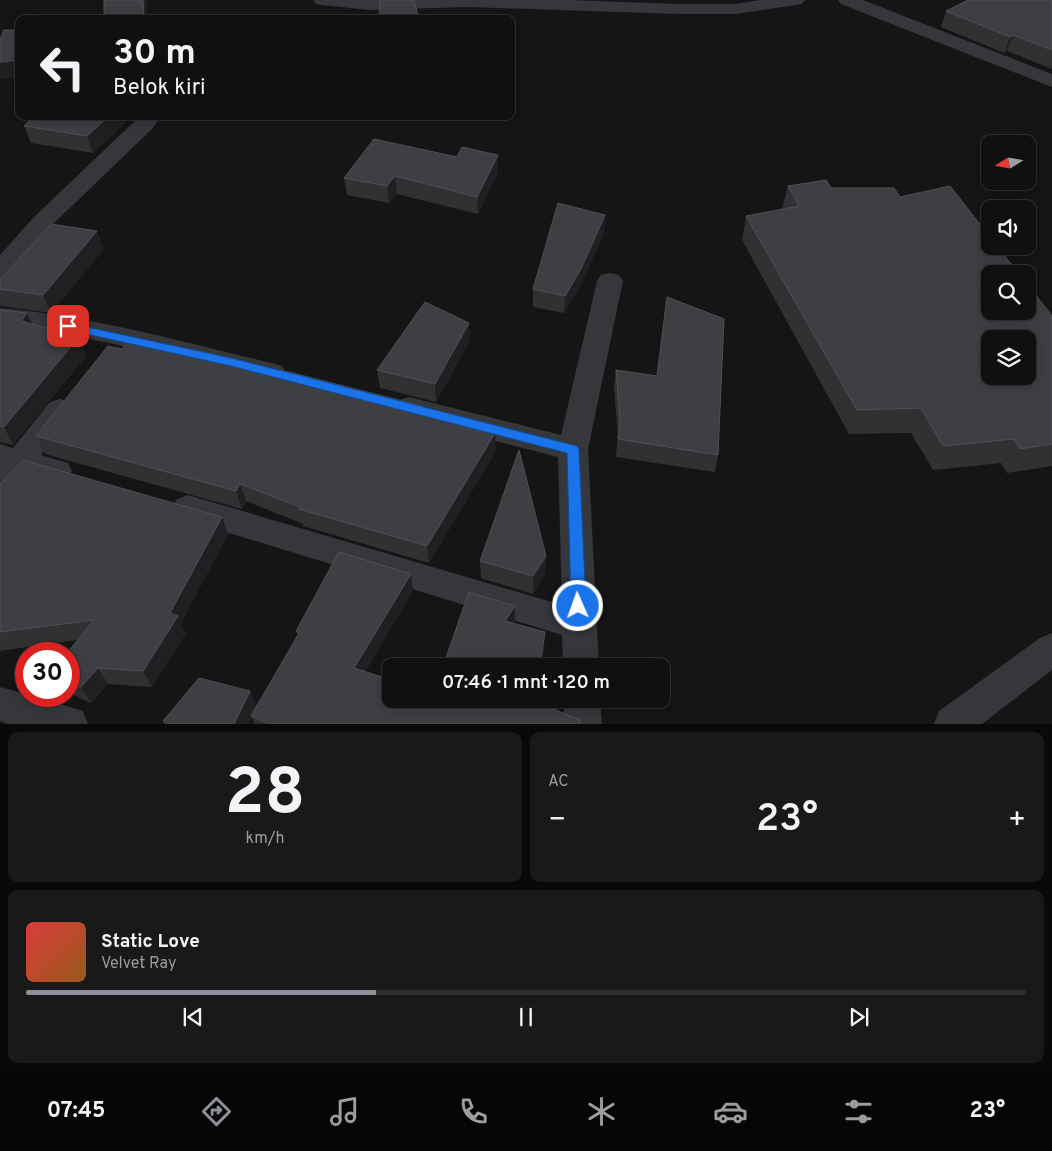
<!DOCTYPE html>
<html lang="id">
<head>
<meta charset="utf-8">
<style>
	:root { --surface:#101010; --page:#191919; --text:#f1f3f6; --muted:#9c9d9f; --line:#303030; --accent:#8c9099 }
	body { margin:0; font-family:Overpass,sans-serif; background:var(--page); color:var(--text); height:100vh; display:flex; flex-direction:column; font-size:19px; white-space:nowrap }
	* { box-sizing:border-box; margin:0 }
	p { font-size:16px; color:var(--muted) }
	.icon { flex:none; width:28px; height:28px; fill:none; stroke:currentColor; stroke-width:2; stroke-linecap:round; stroke-linejoin:round }
	.map { position:relative; height:724px; overflow:hidden }
	.details { display:flex; flex-direction:column; gap:8px; padding:8px; background:#090909; flex:1 }
	.details>* { flex:none }
	.guide { position:absolute; left:15px; top:15px; width:500px; height:105px; border-radius:10px; box-shadow:0 2px 12px #0003,0 0 0 1px var(--line); background:#101010; color:var(--text); overflow:hidden }
	.needle { width:32px; rotate:259deg }
	.fabs { position:absolute; left:981px; top:135px; display:grid; gap:10px }
	.fabs a { display:grid; place-items:center; width:55px; height:55px; border-radius:10px; background:var(--surface); box-shadow:0 2px 12px #0003,0 0 0 1px var(--line); font-size:25px }
	.speed { position:absolute; left:15px; top:642px; display:flex; gap:10px; font-size:25px; font-weight:700; text-align:center }
	.speed>* { display:grid; place-content:center; width:65px; height:65px; border-radius:50%; background:var(--surface); box-shadow:0 2px 12px #0003,0 0 0 1px var(--line); line-height:1 }
	.speed .limit { border:8px solid #d22; background:#fff; color:#111 }
	.pin { position:absolute; display:grid; place-items:center; width:42px; height:42px; color:#fff; margin:-21px; border-radius:10px; box-shadow:0 2px 8px #0006 }
	.me { position:absolute; width:55px; margin:-28px; rotate:358deg; stroke-linejoin:round; filter:drop-shadow(0 0 4px #0008) }
	.turn { display:flex; align-items:center; gap:18px; height:105px; padding:0 15px; font-size:22px }
	.turn .icon { width:65px; height:65px; stroke-width:2.5 }
	.turn b { display:block; font-size:35px; line-height:42px }
	.big { font-size:38px; font-weight:600; line-height:1.1 }
	.details .card { flex:1; display:flex; flex-direction:column; justify-content:center; gap:8px; min-width:0; padding:0 18px; border-radius:10px; background:var(--page) }
	.details .dial { align-items:center; gap:0 }
	.dial b { font-size:65px; line-height:1 }
	.song { display:flex; align-items:center; gap:15px }
	.cover { width:60px; height:60px; border-radius:8px; background:linear-gradient(135deg,hsl(0 70% 55%),hsl(30 70% 35%)) }
	.played { height:5px; border-radius:2px; background:linear-gradient(90deg,var(--accent) 35%,var(--line) 35%) }
	.keys { display:flex; justify-content:space-around; direction:ltr }
	.heat { display:flex; justify-content:space-between; align-items:center; font-size:28px; direction:ltr }
	.details .tiles { flex:1; display:grid; gap:8px; grid-template-columns:1fr 1fr }
	.card:last-child { grid-column:span 2 }
	.trip { position:absolute; left:382px; top:658px; width:288px; height:50px; border-radius:10px; background:var(--surface); box-shadow:0 2px 12px #0003,0 0 0 1px var(--line); font-weight:600; line-height:50px; text-align:center }
	.menu { display:flex; height:80px; justify-content:space-around; align-items:center; background:#060606; color:var(--muted) }
	.menu .icon { width:35px; height:35px }
	.menu .selected { color:var(--accent) }
	.menu b { font-size:22px; color:var(--text) }
	.map>svg:first-child { display:block }
	.lines { fill:none; stroke-linecap:round; stroke-linejoin:round }
	.minor { fill:#36373b; fill-rule:evenodd }
	.wall { fill:#313134 }
	.shaded-wall { fill:#202022 }
	.building { fill:#3e3f42; stroke:#4e5054; fill-rule:evenodd }
	.route { fill:#1a73e8; stroke:#114b97 }
</style>
</head>
<body>
<div class="map">
<svg width="1052" height="724" viewBox="0 0 1052 724">
	<rect width="100%" height="100%" fill="#151516"/>
	<g class="lines">
		<path class="minor" d="M313,0H569L678,4H736L760,0H805L802,4L796,5L736,14H678L467,7L369,10L322,5L316,4Z
			M838,0H863L1052,74V87L841,4Z
			M140,116H161L152,129L49,228L9,277L0,279V255L33,218Z
			M610,273L619,275L623,281L588,449L599,666H563L562,635L177,517L172,508L177,499L188,495L562,605L558,457L409,419L399,416L395,408L399,400L409,397L561,435L597,281L601,275Z
			M0,308C92,316 182,342 272,363L282,366L286,373L282,380L272,383C182,361 92,334 0,326Z
			M60,399L70,402L74,410L41,455L68,463L72,471L68,479L57,483L26,475L11,495L0,498V444L13,448L50,402Z
			M1052,633V670L982,724H934L939,711L1040,638Z
			M0,687L26,694V696H34L83,711L88,724H7L0,721Z
			M564,699H600L602,724H564Z"/>
	</g>
	<path class="wall" d="M1052,0V69L1007,51L1004,53L941,27L946,11Z
		M34,116H122L125,123L93,153L31,143L24,126Z
		M498,172L478,214L397,194L389,203L347,195L344,178Z
		M788,186L831,188L900,197L1052,316V466L1007,473L1001,463L933,470L911,433L849,434L742,240L746,216L782,209Z
		M605,215L604,233L580,287L564,313L533,307V289Z
		M104,249L51,313L1,306L0,304V280Z
		M0,310L32,324L87,355L13,445L0,442V443Z
		M470,341L436,402L380,388L377,370Z
		M122,349L170,351L218,355L220,361L422,410L496,451L429,563L303,526V524L246,501L242,509L45,454L36,436Z
		M616,370L718,455L715,472L616,457L618,435L614,388Z
		M0,484L228,534L181,623L186,633L152,687L108,684L91,703L69,693V654L77,640L0,651Z
		M546,556L545,574L533,594L481,578L480,561Z
		M411,574L413,591L365,672L391,699H537L536,702L579,724H254L252,717L248,724H164L163,721L250,691L257,707L298,636L296,631Z"/>
	<path class="shaded-wall" d="M143,0H147L148,19H144Z
		M1013,35L1007,51L1004,53L1010,37Z
		M19,60V77L0,79V62Z
		M109,116H122L125,123L93,153L87,136Z
		M498,155V172L478,214L477,197Z
		M395,176L397,194L389,203L387,186Z
		M605,215L604,233L580,287L564,313L565,296Z
		M97,231L104,249L51,313L43,295Z
		M27,313L36,331L21,321Z
		M469,323L470,341L436,402L435,384Z
		M79,337L87,355L13,445L4,427Z
		M218,355L223,373L214,360Z
		M495,433L496,451L429,563L427,546Z
		M240,484L246,501L242,509L236,491Z
		M222,517L228,534L181,623L186,633L152,687L143,671L170,613Z
		M546,556L545,574L533,594V576Z
		M411,574L413,591L358,684L354,668Z
		M515,606V622L506,638L505,621Z
		M545,632L544,648L542,666H540Z
		M98,668L108,684L91,703L81,687Z
		M250,691L257,707L248,724H234Z"/>
	<path class="building" d="M104,0H143L144,19H104Z
		M380,0H414L419,19H379Z
		M968,0H1052V50L1013,35L1010,37L946,11Z
		M4,30H19V60L0,62V39Z
		M34,116H109L87,136L24,126Z
		M374,139L457,157L462,147L498,155L477,197L395,176L387,186L344,178Z
		M826,180L831,188H894L900,197L950,186L990,237V246H997L1019,274H990V311H1028V285L1052,316V444L1020,449L1014,439L943,446L921,408L857,410L746,216L799,206L788,186ZM990,339H1028V376H990Z
		M558,203L605,215L581,269L565,296L533,289Z
		M51,224L97,231L43,295L0,289V280Z
		M667,297L724,319L718,455L618,439L620,420L616,370L657,376Z
		M425,302L469,323L435,384L377,370Z
		M0,310L27,313L21,321L79,337L4,427L0,426Z
		M129,341L170,351L173,346L218,355L214,360L289,372L422,406L420,409L495,433L427,546L299,509L300,507L240,484L236,491L36,436L108,346L122,349Z
		M519,450L546,556L533,576L480,561Z
		M23,460L222,517L170,613L178,616L143,671L98,668L81,687L69,682V654H66L94,620L0,632V484Z
		M339,552L411,574L354,668L391,680V699H535L534,701L580,720L579,724H269L251,716L299,633L296,631Z
		M469,592L515,606L505,621L545,632L540,666H443Z
		M199,678L250,691L234,724H168L163,721Z"/>
	<path class="route" d="M68,323L231,358L577,446L579,449L586,606L583,610L578,612L574,610L571,606L567,453L231,366L64,329L62,326Z"/>
</svg>
<div class="fabs">
<a><svg class="needle" viewBox="-14 -14 28 28"><path d="M0-13l5 13h-10z" fill="#e53935"/><path d="M0 13l5-13h-10z" fill="#9c9d9f"/></svg></a>
<a><svg class="icon" aria-label="sound" viewBox="0 0 24 24"><path d="M4 9h4l5-4v14l-5-4H4zM17 9q2 3 0 6"/></svg></a>
<a><svg class="icon" aria-label="search" viewBox="0 0 24 24"><circle cx="10" cy="10" r="6"/><path d="M15 15l6 6"/></svg></a>
<a><svg class="icon" aria-label="layers" viewBox="0 0 24 24"><path d="M12 4l9 5-9 5-9-5zM3 14l9 5 9-5"/></svg></a>
</div>
<div class="speed"><div class="limit">30</div></div>
<div class="pin" style="left:68px;top:326px;background:#d93025"><svg class="icon" aria-label="arrive" viewBox="0 0 24 24"><path d="M6 21V4h12l-3 4 3 4H6"/></svg></div>
<svg class="me" style="left:578px;top:606px" viewBox="-20 -20 40 40"><circle r="17" fill="#1a73e8" stroke="#fff" stroke-width="3"/><path d="M0-11L8 9 0 5-8 9z" fill="#fff"/></svg>
<div class="trip">07:46 · 1 mnt · 120 m</div>
<div class="guide">
<div class="turn"><svg class="icon" aria-label="left" viewBox="0 0 24 24"><path d="M17 20v-9H6M10 6l-5 5 5 5"/></svg><div><b>30 m</b>Belok kiri</div></div>
</div>
</div>
<section class="details">
<div class="tiles">
<div class="card dial"><b>28</b><p>km/h</p></div>
<div class="card"><p>AC</p>
<div class="heat"><a>−</a><b class="big">23°</b><a>+</a></div>
</div>
<div class="card">
<div class="song"><i class="cover"></i><div><b>Static Love</b><p>Velvet Ray</p></div></div>
<div class="played"></div>
<div class="keys"><svg class="icon" aria-label="previous" viewBox="0 0 24 24"><path d="M18 5L8 12l10 7zM5 5v14"/></svg><svg class="icon" aria-label="pause" viewBox="0 0 24 24"><path d="M8 5v14M16 5v14"/></svg><svg class="icon" aria-label="next" viewBox="0 0 24 24"><path d="M6 5l10 7-10 7zM19 5v14"/></svg></div>
</div>
</div>
</section>
<nav class="menu">
<b>07:45</b>
<svg class="icon selected" aria-label="directions" viewBox="0 0 24 24"><path d="M12 3l9 9-9 9-9-9zM9 14v-3h6M13 9l2 2-2 2"/></svg>
<svg class="icon" aria-label="music" viewBox="0 0 24 24"><path d="M9 18V5l10-2v13"/><circle cx="6" cy="18" r="3"/><circle cx="16" cy="16" r="3"/></svg>
<svg class="icon" aria-label="phone" viewBox="0 0 24 24"><path d="M5 4h4l2 5-3 2q2 4 5 5l2-3 5 2v4C11 20 4 13 5 4z"/></svg>
<svg class="icon" aria-label="climate" viewBox="0 0 24 24"><path d="M12 3v18M4 7l16 10M4 17L20 7"/></svg>
<svg class="icon" aria-label="car" viewBox="0 0 24 24"><path d="M5 17H2v-5l4-1 3-4h7l3 4 3 1v5h-3M9 17h6M6 11h13"/><circle cx="7" cy="17" r="2"/><circle cx="17" cy="17" r="2"/></svg>
<svg class="icon" aria-label="filters" viewBox="0 0 24 24"><path d="M4 7h16M4 17h16"/><circle cx="9" cy="7" r="2"/><circle cx="15" cy="17" r="2"/></svg>
<b>23°</b>
</nav>
</body>
</html>
